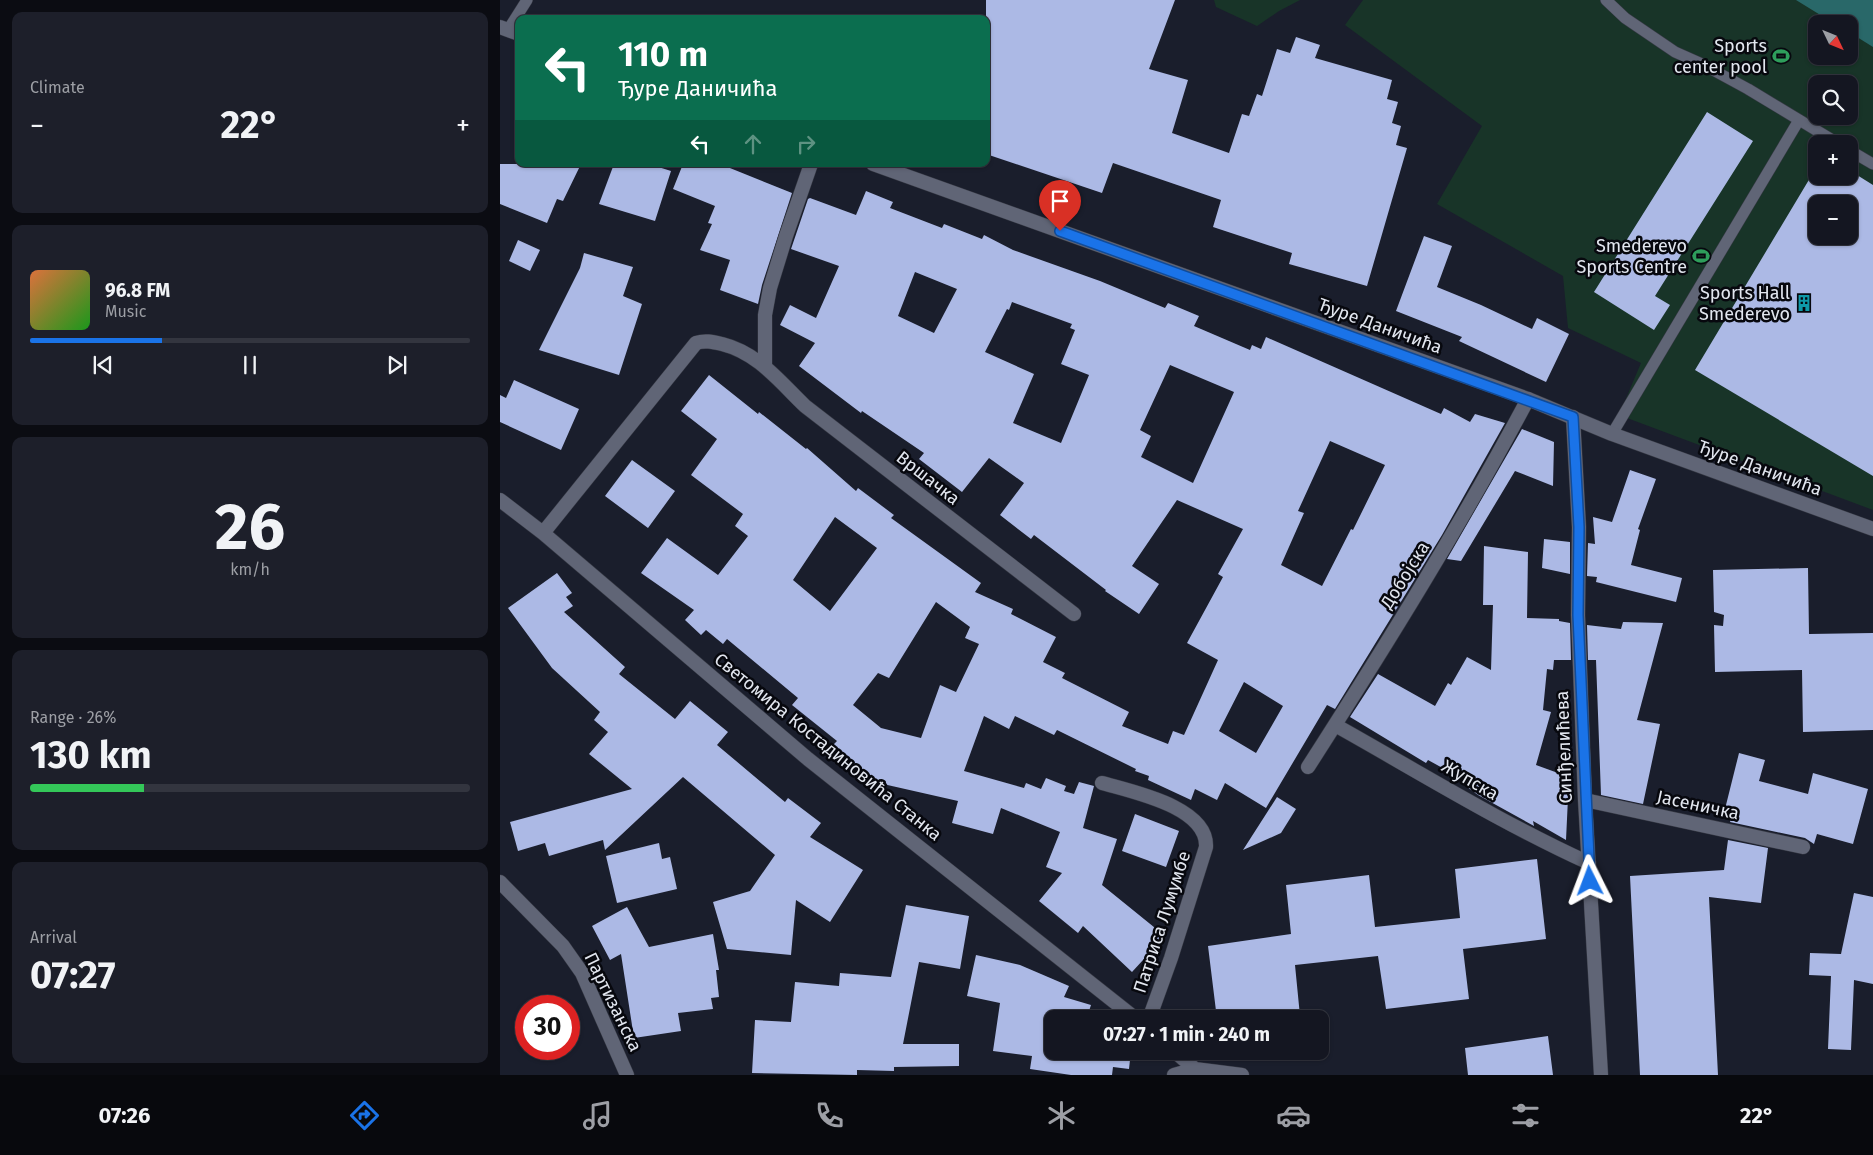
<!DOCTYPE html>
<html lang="en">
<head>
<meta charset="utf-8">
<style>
	:root { --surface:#141621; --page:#1d1f2a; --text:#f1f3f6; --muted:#9d9fa5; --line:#33353f; --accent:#1a73e8 }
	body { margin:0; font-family:"Fira Sans",sans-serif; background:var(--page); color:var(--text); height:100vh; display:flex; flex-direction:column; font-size:19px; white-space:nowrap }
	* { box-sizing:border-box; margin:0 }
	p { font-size:16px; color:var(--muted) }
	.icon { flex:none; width:28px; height:28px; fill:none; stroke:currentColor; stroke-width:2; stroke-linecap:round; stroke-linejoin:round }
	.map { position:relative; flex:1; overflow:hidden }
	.drawer { display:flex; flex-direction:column; gap:12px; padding:12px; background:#0b0c12; width:500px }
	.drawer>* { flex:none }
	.hud { position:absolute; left:15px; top:15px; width:475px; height:152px; border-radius:10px; box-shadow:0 1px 4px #0004,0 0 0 1px var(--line); background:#0b6e4f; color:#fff; overflow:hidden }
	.needle { width:32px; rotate:133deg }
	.controls { position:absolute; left:1308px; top:15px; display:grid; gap:10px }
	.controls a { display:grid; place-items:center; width:50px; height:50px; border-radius:10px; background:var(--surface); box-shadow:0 1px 4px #0004,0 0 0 1px var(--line); font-size:25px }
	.speed { position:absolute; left:15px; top:995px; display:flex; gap:10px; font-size:25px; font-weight:700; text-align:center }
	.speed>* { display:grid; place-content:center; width:65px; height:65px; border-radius:50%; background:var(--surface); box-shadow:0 1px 4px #0004,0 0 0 1px var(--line); line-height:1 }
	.speed .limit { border:8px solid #d22; background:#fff; color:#111 }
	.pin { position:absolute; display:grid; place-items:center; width:42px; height:42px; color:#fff; margin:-51px -21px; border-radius:50% 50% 50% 0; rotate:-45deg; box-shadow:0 0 5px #0007 }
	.pin .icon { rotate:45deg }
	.me { position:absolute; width:55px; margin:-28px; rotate:357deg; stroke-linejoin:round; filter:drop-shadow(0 0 4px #0008) }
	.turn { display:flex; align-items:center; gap:18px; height:105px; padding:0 20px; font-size:22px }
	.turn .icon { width:65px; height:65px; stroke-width:2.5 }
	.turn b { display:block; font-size:35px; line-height:42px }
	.lanes { display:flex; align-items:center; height:48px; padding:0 20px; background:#0003; justify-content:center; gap:25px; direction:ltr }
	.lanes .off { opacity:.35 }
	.big { font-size:38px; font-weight:700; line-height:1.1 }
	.drawer .card { flex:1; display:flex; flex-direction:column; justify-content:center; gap:8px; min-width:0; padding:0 18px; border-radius:10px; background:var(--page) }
	.drawer .dial { align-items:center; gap:0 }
	.dial b { font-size:65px; line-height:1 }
	.song { display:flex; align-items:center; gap:15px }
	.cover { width:60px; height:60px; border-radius:8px; background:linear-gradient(135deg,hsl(20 70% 55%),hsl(120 70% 35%)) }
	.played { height:5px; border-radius:2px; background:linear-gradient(90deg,var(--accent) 30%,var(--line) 30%) }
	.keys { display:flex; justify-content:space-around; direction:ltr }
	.heat { display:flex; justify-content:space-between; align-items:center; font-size:28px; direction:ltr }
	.charge { height:8px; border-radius:4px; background:linear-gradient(90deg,#34c759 26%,var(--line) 0) }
	.trip { position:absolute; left:544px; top:1010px; width:285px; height:50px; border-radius:10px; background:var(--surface); box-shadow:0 1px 4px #0004,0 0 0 1px var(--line); font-weight:700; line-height:50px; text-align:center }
	.dock { display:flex; height:80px; justify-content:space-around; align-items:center; background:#08090d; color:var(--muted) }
	.dock .icon { width:35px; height:35px }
	.dock .on { color:var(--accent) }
	.dock b { font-size:22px; color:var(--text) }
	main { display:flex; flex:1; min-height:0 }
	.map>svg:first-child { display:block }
	.green { fill:#183428; fill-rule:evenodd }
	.water { fill:#296869 }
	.building { fill:#acb9e5; fill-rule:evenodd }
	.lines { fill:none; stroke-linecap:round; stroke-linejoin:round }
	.service-casing { stroke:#363944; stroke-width:12 }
	.minor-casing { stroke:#363944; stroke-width:15 }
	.tertiary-casing { stroke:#363944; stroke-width:15 }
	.service { stroke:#606576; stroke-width:11 }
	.minor { stroke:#606576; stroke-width:14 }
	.tertiary { stroke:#606576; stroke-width:14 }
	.route-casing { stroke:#114b97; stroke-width:12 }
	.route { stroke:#1a73e8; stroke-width:9 }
	.labels { text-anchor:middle; stroke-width:5; stroke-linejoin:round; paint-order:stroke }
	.poi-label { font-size:18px; fill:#e2e6ef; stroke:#07080e; text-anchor:end }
	.street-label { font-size:18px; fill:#e2e6ef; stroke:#07080e }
</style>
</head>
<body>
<main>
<section class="drawer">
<div class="card"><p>Climate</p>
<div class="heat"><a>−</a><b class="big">22°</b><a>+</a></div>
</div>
<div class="card">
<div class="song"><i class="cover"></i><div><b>96.8 FM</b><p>Music</p></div></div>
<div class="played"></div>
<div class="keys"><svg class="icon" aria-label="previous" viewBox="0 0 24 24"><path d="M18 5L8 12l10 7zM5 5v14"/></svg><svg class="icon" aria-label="pause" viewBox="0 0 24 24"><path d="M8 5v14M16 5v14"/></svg><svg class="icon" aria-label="next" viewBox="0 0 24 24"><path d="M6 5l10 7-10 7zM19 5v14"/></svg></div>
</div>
<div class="card dial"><b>26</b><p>km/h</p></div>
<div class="card"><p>Range · 26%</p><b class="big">130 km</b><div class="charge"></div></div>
<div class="card"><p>Arrival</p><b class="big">07:27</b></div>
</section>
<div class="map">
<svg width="1373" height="1075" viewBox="0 0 1373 1075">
	<rect width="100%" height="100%" fill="#1a1e2c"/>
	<path class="green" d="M714,0H800L779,11L757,26L716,7Z
		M863,0H1373V510L1119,415L1141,363L1068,328L1063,276L937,204L982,126L845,25ZM1316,24H1349V56H1316ZM1316,84H1349V116H1316ZM1316,144H1349V176H1316ZM1316,204H1349V236H1316Z"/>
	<path class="water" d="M1296,0H1373V47L1349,32V24H1335Z"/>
	<path class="building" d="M486,0H675L649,69L688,80L672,133L729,153L742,114L749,116L757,94L762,96L777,49L790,53L796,37L820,45L815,58L892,80L887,99L898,102L892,123L901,126L896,145L907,148L867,286L789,264L792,253L713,227L721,200L613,163L602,193L486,154Z
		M1207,112L1253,141L1155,296L1170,305L1154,330L1094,292Z
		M0,164H81L63,201L57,199L47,223L0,204Z
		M114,164H149L171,171L155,221L99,204Z
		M183,164H220L292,193L262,285L258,304L220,290L230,260L200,250L212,224L208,223L215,206L173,189Z
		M1316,168V176H1349V170L1373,185V476L1195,370ZM1316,204H1349V236H1316Z
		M366,191L393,202L390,208L442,228L444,224L482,239L484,235L513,250L600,281L665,308L668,303L699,316L694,326L750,350L752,345L761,349L766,337L941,414L944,408L970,422L975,414L1005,423L942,535L886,626L835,709L827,705L766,808L725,783L717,800L695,789L691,800L648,780L649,776L635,771L636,769L557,730L554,735L515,716L509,729L484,716L464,771L524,788L526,783L541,789L546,778L566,786L564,791L574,794L579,782L594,786L583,828L617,839L602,885L665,936L632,972L583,926L578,933L539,901L562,873L546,867L560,832L501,808L493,834L452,823L458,801L361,779L364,773L331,747L337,741L292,705L298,698L227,639L223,644L206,630L201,635L185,620L194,610L141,573L167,538L218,575L248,536L235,526L243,514L191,475L217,439L181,411L209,375L258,414L259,412L306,449L307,448L356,491L358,488L394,515L391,518L481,583L475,592L513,609L511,614L556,637L543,662L565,673L562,678L629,712L622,726L668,744L673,731L684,735L718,660L687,643L723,577L718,574L743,529L677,500L632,566L659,584L639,614L605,591L606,590L534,535L531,539L500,515L524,483L489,458L462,492L419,459L424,453L362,411L361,413L299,366L315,343L280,325L290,305L316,318L339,266L291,249L308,199L310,198L356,215ZM415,272L457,289L434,333L398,316ZM512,302L572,324L570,328L575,330L561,364L589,375L561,443L513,423L534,374L485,352L507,309L509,310ZM670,365L734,392L693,483L641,457L651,436L640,430ZM830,441L885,465L853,530L851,529L822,586L781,565L804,513L798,511ZM335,517L377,548L330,611L293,580ZM436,602L470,627L465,638L479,644L456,692L440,685L421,738L381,728L353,705L378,673L389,678ZM744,682L783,706L756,753L719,731Z
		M924,236L952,246L937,287L981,305L1032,329L1037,318L1069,334L1046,382L959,341L962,337L896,311Z
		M18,240L40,250L30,271L9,261Z
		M84,253L133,267L123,296L142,304L119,375L39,350L80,268Z
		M14,380L79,409L61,450L0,422V395L6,398Z
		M1022,429L1054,442L1053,486L1015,471L961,561L947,559Z
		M132,460L175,491L148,528L105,496Z
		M1130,470L1156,479L1138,529L1140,530L1131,565L1182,578L1176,602L1096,582L1097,577L1087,576L1088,543L1095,544L1093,517L1112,522Z
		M1044,539L1070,542V574L1042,568Z
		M984,546L1028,552L1027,618L1059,619V621L1070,623L1071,660H1054L1053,670L1047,669L1043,710L1051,712L1036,765L1069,777L1066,840L1033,821L1034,826L978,795L967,787L968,782L928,760L926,763L850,717L878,674L935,706L948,683L951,685L967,657L991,670L993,605H983Z
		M1308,568L1309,634L1373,633V730L1303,732L1302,670L1215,672L1214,625L1223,626L1224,615L1214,612L1213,570Z
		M57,573L72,593L66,597L73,606L64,612L125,667L119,674L175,719L190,701L228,732L217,745L285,802L288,798L321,823L310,837L363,870L330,922L296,900L291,955L227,949L213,902L250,891L275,855L183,777L105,850L103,840L49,856L45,843L18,851L10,822L132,789L89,754L108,732L94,720L100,712L52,668L8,608Z
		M1123,622L1163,623L1137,720L1160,724L1143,804L1101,795L1096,660H1088L1087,625L1121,629Z
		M1239,753L1265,760L1259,781L1308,794L1313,773L1368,789L1353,844L1317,834L1314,844L1305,838L1230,822L1231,819L1223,817Z
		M777,797L796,809L781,833L743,850Z
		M635,814L679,831L666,867L622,851Z
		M1228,840L1268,848L1261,903L1209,897L1218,1075H1140L1130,876L1224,870Z
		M159,843L162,859L170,857L177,889L117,903L106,856Z
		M1037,859L1046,939L963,949L969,999L886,1009L878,956L795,965L800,1016L773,1019H717L708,946L791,934L786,885L869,875L875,927L960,918L955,869Z
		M1354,893L1373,897V984L1354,980L1351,1050L1328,1049L1331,976L1309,975L1310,953L1341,954Z
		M406,905L469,916L460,969L419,962L403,1044H459V1066L394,1067V1071L357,1070V1075L252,1073L255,1020L291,1022L295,982L339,986L340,973L391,977Z
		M127,907L149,947L213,934L219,970H216L219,997L211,998L213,1009L178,1013L181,1031L134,1038L121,954L110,960L92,926Z
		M476,955L520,965L569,986L564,997L591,1005L589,1011L600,1019H552V1051H631L629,1069L613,1067L612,1075H571L530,1069L532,1056L493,1051L500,1003L467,996Z
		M1048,1036L1053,1075H968L965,1048Z"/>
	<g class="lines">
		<g class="service-casing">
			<path id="service" d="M1106,0L1125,18L1175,52L1202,64L1248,89L1339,144
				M8,30L27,0
				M1349,150L1373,164
				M1112,434L1299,120"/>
		</g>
		<g class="minor-casing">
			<path id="minor" d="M265,366V315L270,288L286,236L311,164
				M1073,417L1079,527L1078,615L1085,800L1101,1075
				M0,500L43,533L308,759L636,1019
				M43,533L196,343C205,340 213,342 222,344C258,353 279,381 305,406L574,614
				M835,725C919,772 1001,823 1089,863
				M808,767C885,647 961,525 1028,399
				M602,783C633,792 708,807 706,847L671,958L649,1019
				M1085,800L1303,847
				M674,1051L695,1069
				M674,1075L695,1069L742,1075"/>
		</g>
		<g class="tertiary-casing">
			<path id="tertiary" d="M0,27L19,34
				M373,164L1028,399L1112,434L1373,529
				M0,882L63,946L82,973L127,1075"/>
		</g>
		<use href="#service" class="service"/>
		<use href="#minor" class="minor"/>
		<use href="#tertiary" class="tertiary"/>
	</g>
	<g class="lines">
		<g class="route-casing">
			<path id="route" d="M560,231L1073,417L1079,527L1078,615L1090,881"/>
		</g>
		<use href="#route" class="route"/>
	</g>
	<defs>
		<g id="stadium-bare" transform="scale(1.35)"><path d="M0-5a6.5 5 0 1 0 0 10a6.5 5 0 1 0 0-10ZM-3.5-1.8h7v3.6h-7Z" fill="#2e9e5b" stroke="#07080e" stroke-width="2.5" paint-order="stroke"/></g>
		<g id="building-bare" transform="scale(1.35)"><path d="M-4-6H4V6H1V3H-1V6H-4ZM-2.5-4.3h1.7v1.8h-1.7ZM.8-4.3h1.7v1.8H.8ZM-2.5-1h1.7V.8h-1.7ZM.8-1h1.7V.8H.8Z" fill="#0f9aa8" stroke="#07080e" stroke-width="2.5" paint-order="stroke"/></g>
	</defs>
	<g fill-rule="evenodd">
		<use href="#stadium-bare" x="1281" y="56"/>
		<use href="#stadium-bare" x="1201" y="256"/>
		<use href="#building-bare" x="1304" y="303"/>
	</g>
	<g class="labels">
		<g class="poi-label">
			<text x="1267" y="52">Sports<tspan x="1267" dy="21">center pool</tspan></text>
			<text x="1187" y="252">Smederevo<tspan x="1187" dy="21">Sports Centre</tspan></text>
			<text x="1290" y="299">Sports Hall<tspan x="1290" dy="21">Smederevo</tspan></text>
		</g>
		<g class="street-label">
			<text transform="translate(880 326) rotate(20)" y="6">Ђуре Даничића</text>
			<text transform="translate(1260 468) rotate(20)" y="6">Ђуре Даничића</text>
			<text transform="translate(428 478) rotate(38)" y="6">Вршачка</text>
			<text transform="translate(905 575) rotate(-58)" y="6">Добојска</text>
			<text transform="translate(328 747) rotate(39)" y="6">Светомира Костадиновића Станка</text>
			<text transform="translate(1064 747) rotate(-92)" y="6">Синђелићева</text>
			<text transform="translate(970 780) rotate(30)" y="6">Жупска</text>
			<text transform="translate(1198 805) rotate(12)" y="6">Јасеничка</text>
			<text transform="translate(662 922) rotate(-72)" y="6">Патриса Лумумбе</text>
			<text transform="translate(113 1002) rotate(64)" y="6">Партизанска</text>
		</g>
	</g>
</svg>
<div class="controls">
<a><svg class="needle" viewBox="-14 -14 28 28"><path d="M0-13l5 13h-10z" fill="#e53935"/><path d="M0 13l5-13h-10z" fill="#9d9fa5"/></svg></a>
<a><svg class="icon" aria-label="search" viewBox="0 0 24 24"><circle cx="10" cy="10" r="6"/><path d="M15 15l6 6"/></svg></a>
<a>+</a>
<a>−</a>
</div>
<div class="speed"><div class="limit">30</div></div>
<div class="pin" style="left:560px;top:231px;background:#d93025"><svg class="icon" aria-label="arrive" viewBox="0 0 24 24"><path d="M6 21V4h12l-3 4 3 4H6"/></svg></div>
<svg class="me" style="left:1090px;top:881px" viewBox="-20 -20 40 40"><path d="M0-17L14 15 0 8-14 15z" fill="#1a73e8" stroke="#fff" stroke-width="4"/></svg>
<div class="trip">07:27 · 1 min · 240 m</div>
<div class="hud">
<div class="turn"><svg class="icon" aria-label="left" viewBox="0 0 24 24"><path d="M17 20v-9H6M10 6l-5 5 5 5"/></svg><div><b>110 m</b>Ђуре Даничића</div></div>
<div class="lanes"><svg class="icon" aria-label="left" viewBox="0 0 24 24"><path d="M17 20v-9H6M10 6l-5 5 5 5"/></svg><svg class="icon off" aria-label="ahead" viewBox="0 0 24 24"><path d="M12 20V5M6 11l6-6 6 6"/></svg><svg class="icon off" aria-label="right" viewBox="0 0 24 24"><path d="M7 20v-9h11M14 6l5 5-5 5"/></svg></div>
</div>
</div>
</main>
<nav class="dock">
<b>07:26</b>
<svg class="icon on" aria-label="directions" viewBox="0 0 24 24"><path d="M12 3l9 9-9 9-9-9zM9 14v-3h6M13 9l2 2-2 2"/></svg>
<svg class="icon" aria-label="music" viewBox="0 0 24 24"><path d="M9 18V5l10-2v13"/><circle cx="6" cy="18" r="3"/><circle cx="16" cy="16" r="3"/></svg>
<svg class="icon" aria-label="phone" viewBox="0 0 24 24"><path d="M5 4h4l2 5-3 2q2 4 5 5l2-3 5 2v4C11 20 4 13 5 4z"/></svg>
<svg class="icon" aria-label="climate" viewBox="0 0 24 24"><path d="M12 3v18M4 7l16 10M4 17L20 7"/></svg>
<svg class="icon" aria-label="car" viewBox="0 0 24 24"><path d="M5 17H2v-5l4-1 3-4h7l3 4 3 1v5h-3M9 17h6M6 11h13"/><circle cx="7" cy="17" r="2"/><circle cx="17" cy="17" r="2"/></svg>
<svg class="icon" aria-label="filters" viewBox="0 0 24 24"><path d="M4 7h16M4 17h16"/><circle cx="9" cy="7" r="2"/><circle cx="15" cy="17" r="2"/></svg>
<b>22°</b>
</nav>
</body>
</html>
